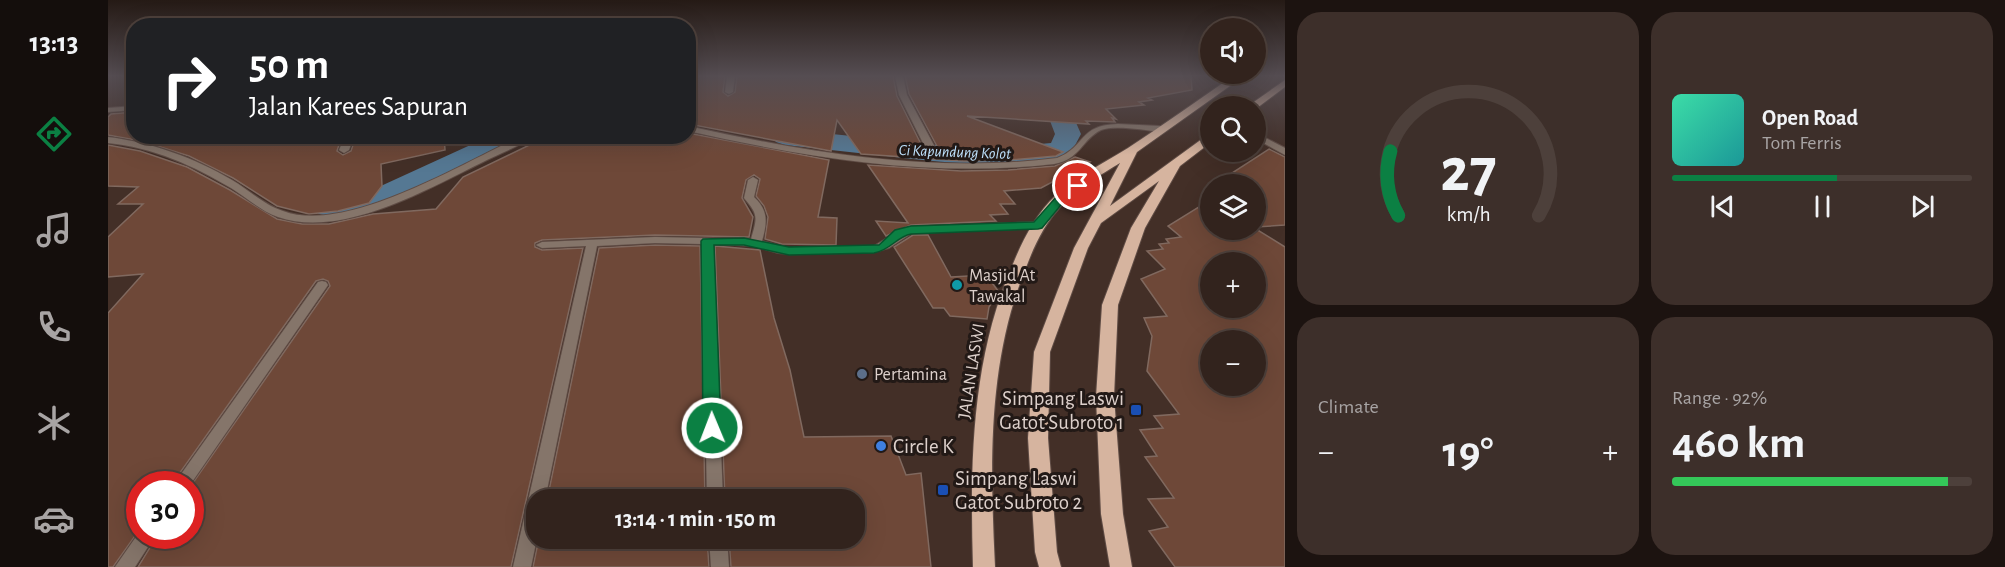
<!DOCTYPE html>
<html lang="en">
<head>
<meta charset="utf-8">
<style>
	:root { --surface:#32231d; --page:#3d2f2a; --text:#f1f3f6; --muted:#a8a4a4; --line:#4d403b; --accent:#0b8043 }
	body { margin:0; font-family:"Alegreya Sans",sans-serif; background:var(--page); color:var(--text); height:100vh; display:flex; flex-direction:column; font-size:22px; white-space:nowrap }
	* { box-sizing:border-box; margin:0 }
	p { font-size:20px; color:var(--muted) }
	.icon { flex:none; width:33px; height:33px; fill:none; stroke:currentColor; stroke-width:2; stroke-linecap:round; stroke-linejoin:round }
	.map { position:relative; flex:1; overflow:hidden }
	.panel { display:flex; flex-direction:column; gap:12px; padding:12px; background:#1c1310; width:720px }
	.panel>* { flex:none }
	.hud { position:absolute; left:18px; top:18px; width:570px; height:126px; border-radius:24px; box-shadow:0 6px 24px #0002,0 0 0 2px var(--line); background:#202124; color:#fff; overflow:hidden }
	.controls { position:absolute; left:1092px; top:18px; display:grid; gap:12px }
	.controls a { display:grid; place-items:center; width:66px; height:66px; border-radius:50%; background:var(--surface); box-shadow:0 6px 24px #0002,0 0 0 2px var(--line); font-size:30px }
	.speed { position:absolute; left:18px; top:471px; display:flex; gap:12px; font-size:30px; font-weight:700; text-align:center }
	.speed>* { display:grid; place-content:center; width:78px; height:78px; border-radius:50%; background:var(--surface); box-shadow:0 6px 24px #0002,0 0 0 2px var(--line); line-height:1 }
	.speed .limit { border:9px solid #d22; background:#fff; color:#111 }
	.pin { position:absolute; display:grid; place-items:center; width:51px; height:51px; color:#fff; margin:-26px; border:3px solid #fff; border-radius:50%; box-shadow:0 2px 6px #0007 }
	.me { position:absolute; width:66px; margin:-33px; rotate:359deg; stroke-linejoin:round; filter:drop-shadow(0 0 4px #0008) }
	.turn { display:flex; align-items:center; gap:21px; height:126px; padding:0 24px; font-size:27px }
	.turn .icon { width:78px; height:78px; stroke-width:2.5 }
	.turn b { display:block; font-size:42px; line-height:51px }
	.big { font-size:45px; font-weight:700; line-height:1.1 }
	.panel .tile { flex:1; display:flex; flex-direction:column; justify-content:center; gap:9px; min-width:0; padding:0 21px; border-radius:24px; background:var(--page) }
	.panel .dial { align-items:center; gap:0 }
	.dial svg { height:156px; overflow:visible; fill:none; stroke:var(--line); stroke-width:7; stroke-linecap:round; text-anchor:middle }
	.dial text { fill:var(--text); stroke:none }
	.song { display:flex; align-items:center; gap:18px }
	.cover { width:72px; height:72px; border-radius:9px; background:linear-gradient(135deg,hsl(160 70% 55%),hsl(180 70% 35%)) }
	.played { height:6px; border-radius:3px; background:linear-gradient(90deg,var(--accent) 55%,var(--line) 55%) }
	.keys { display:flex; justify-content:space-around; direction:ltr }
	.heat { display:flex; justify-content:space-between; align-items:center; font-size:33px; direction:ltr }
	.charge { height:9px; border-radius:4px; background:linear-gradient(90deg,#34c759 92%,var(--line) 0) }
	.panel .tiles { flex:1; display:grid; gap:12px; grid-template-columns:repeat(2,1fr) }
	.trip { position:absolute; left:418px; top:489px; width:339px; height:60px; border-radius:24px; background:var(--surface); box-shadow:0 6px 24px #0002,0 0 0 2px var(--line); font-weight:700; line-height:60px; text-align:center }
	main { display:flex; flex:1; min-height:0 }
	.tabs { display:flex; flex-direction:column; width:108px; justify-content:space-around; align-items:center; background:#140e0c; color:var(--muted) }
	.tabs .icon { width:42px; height:42px }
	.tabs .on { color:var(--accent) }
	.tabs b { font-size:27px; color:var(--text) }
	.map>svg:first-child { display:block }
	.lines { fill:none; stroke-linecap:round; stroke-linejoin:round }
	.canal { fill:#557893; fill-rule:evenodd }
	.building { fill:#6e4838; stroke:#80695f; stroke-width:1.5; fill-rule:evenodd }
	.street-casing { stroke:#5f4c45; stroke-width:2 }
	.primary-casing { stroke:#5f4c45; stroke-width:2 }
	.street { fill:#85756a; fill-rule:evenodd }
	.primary { fill:#d6b49f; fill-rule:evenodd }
	.route { fill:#0b8043; stroke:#07532c; stroke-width:1.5 }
	.culture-dot { fill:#0f9aa8; stroke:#221916; stroke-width:2 }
	.service-dot { fill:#5c6f8a; stroke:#221916; stroke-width:2 }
	.transit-dot { fill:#1a4fb4; stroke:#221916; stroke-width:2 }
	.shop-dot { fill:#3f7fe0; stroke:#221916; stroke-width:2 }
	.labels { text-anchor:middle; stroke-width:6; stroke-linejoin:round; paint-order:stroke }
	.far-water-label { font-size:16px; font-style:italic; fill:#bee1fc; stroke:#221916 }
	.poi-label { font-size:18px; fill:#ddd0cb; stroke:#221916; text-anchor:start }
	.street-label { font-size:18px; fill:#ddd0cb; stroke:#221916 }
	.near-poi-label { font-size:21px; fill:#ddd0cb; stroke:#221916; text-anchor:start }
</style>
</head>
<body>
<main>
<nav class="tabs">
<b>13:13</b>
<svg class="icon on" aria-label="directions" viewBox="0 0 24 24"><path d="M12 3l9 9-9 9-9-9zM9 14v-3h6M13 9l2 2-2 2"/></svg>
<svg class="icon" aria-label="music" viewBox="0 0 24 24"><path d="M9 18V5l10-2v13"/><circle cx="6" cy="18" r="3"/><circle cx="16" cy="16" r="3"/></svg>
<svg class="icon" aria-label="phone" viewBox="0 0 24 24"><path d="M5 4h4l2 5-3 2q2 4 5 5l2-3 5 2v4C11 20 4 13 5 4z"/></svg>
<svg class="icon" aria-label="climate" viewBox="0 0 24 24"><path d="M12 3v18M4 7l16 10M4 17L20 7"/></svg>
<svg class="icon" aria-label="car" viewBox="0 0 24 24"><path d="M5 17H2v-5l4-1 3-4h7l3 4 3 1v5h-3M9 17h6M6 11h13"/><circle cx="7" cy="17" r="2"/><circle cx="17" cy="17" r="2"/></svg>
</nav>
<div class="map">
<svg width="1177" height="567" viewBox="0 0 1177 567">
	<rect width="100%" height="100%" fill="#432f27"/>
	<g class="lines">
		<path class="canal" d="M968,76H1053L1050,81L1005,90L989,88L958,90L962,109L973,134L962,155C901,170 840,163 778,156C744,152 711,149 677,145L668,142L664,137L668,132L677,129L847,147L889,148L943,143L947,134C942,119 929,94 939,79Z
			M382,136H416L413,141L266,211L219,216L197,210L192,204L197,198L207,195L219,198L251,196Z"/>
	</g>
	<path class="building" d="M580,76H617L615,92L620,96L627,92L629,76H785L789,96L817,152L821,155H829L831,150L801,94L797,76H1083L1084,90L1040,98L1044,100L1031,102L1036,105L998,109L1008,119L1004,118L1007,122L978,121L981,124L859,116L955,152L948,156L902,160L856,161L753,154L729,120L723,151L580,124Z
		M26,112V136H234L229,151L235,155L243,151L248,136H336L337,150L273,164L274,186L261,203L230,211L201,214L169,206L125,178L81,156L33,141L0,135V117L3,114Z
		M580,133L721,160L710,217L729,218L728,245L674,244L657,239L660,217L656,206L648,196L652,179L646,175L638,180L634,198L645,217L641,237L547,235L434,240L427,243V247L434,250L475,248L403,567H30L49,536H82V487L222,286L220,281L215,279L208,281L64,484H32V529L5,567H0V313L35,274L0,277V237L35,204H10L30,187L0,186V145L32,151L79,167L122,190L169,219L194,224H221L265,214L328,209L355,177L440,136H580Z
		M1161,149L1177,157V225L1148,227V184H1107Z
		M967,157L982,162L933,188L896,191L907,204H892L900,214L882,215L888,221L803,225L778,236L768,221L800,223L760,165L853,171L900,170L947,166Z
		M1102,200V230L1148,229L1177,247V567H1067L1041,531L1060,527L1040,499L1066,498L1037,457L1049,456L1032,430L1055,428L1046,416L1071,414L1039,371L1044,336L1036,318L1059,316L1033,279L1057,269L1039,251L1055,249L1051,244L1061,243L1058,239L1073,237L1060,226ZM1102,262H1148V308H1102ZM1102,340H1148V386H1102Z
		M805,235H820L843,277L878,275L891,292L881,307L879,319L842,316L836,308H825L786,247Z
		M547,245L592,246L597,500H439L491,248Z
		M607,246L652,250L666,318L682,370L696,437L783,436L798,475L813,473L823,567H623L621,538H747V500H617Z
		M431,538H599L601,567H425Z"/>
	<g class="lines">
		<g class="street-casing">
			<path id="street" d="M619,76H627L625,92L621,94L617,92Z
				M787,76H795L799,95L829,151L827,153H821L819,151L791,95Z
				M26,106V110L0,112V108Z
				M1010,124L1052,126L1056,129L1052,132C1036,130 1007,125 993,130C974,139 972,160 946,164C822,178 701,158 580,131V126C702,153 825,174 949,158C978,147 970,125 1010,124Z
				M1148,133L1177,148V155L1148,139Z
				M237,136H246L241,150L236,153L231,150Z
				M414,136H426C411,147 390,154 373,163C318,190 233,239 170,217C153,211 139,198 123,188C86,166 44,147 0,143V137C43,142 87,158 124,180C141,190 156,205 175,211C238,235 354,163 414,136Z
				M645,177L650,180L646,197C661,211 659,223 654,241L681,248L766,246L789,232L803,227L930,222L935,225L930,228L804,233L781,248L766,252L681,254L670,253L647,246L605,244L615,500H599L594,244L547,243L489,246L437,500H429V538L423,567H405L478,246L434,248L428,245L434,242L547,237L643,239C649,218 651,215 636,198L640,180Z
				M214,281L218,282L220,285L218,288L82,485L66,484L210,282Z
				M32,531V536H47L27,567H7Z
				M601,538H619L621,567H603Z"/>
		</g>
		<g class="primary-casing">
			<path id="primary" d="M1125,76H1136L1029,152L1002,206L1098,136L1102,135V143L1072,166L1037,228L1010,305L1006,397L1015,514L1024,567H1002L993,514L988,397L994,305L1023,228L1051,181L993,223L980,248L942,352L940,438L949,552L953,567H931L927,552L920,438L926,352L966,248L1012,163C991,176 969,188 953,206C937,223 927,244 919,265C879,361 882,465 887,567H865C862,464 863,360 905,264C915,239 928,214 948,195C969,176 996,163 1020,148C1055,125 1090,100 1125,76Z
				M1177,80V87L1149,108L1140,106Z"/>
		</g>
		<use href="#street" class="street"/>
		<use href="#primary" class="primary"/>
	</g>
	<linearGradient id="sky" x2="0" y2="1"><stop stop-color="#251a15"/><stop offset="0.49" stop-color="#554d52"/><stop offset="1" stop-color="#554d52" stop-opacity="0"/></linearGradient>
	<rect width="1177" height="155" fill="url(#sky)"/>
	<path class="route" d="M970,182L975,186L974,188L957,200L934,228L930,229L803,234C788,237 783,250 766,253L681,255L636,245H606L613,428L610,433L604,435L598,433L595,428L593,241L595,239L636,238L681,247L766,245H771L787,230L803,226L926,222L949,196Z"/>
	<circle class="culture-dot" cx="849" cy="285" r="6"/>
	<circle class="service-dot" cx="754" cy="374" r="6"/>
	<g class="transit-dot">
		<rect x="1022" y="404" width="12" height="12" rx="3"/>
		<rect x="829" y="484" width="12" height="12" rx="3"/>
	</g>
	<circle class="shop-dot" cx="773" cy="446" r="6"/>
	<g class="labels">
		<g class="far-water-label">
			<text transform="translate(847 151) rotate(2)" y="6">Ci Kapundung Kolot</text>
		</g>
		<g class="poi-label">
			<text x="861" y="281">Masjid At<tspan x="861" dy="21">Tawakal</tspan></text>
			<text x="766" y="380">Pertamina</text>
		</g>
		<g class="street-label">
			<text transform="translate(863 371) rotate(-81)" y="6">JALAN LASWI</text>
		</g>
		<g class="near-poi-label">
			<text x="1016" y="405" text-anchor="end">Simpang Laswi<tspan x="1016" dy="24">Gatot Subroto 1</tspan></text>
			<text x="785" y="453">Circle K</text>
			<text x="847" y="485">Simpang Laswi<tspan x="847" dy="24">Gatot Subroto 2</tspan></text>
		</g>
	</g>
</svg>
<div class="controls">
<a><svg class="icon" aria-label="sound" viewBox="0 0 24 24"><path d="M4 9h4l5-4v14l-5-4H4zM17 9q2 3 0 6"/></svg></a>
<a><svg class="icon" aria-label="search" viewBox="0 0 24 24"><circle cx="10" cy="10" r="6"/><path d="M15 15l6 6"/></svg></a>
<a><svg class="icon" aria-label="layers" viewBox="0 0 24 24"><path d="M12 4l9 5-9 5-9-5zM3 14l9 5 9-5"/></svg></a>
<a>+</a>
<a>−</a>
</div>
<div class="speed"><div class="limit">30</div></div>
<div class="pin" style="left:970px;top:186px;background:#d93025"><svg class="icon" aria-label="arrive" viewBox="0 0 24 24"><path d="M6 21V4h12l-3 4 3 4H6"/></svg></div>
<svg class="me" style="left:604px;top:428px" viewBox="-20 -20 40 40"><circle r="17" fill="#0b8043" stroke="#fff" stroke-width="3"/><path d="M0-11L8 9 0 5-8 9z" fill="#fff"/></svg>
<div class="trip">13:14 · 1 min · 150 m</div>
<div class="hud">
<div class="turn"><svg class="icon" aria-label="right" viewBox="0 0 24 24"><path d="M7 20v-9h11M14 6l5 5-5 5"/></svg><div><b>50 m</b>Jalan Karees Sapuran</div></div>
</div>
</div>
<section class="panel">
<div class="tiles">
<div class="tile dial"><svg viewBox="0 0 100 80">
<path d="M14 69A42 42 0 1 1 86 69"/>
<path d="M14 69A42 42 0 0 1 10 36" stroke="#0b8043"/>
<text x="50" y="56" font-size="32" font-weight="700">27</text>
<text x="50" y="72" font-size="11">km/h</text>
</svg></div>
<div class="tile">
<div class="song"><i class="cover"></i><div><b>Open Road</b><p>Tom Ferris</p></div></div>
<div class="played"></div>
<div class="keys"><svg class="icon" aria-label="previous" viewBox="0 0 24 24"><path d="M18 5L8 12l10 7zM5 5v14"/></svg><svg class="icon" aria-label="pause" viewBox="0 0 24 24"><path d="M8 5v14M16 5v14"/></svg><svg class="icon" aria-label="next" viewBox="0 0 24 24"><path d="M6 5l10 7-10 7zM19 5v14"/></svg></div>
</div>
<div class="tile"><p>Climate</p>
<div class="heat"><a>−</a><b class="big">19°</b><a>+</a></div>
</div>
<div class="tile"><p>Range · 92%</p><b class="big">460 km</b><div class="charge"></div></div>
</div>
</section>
</main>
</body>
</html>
